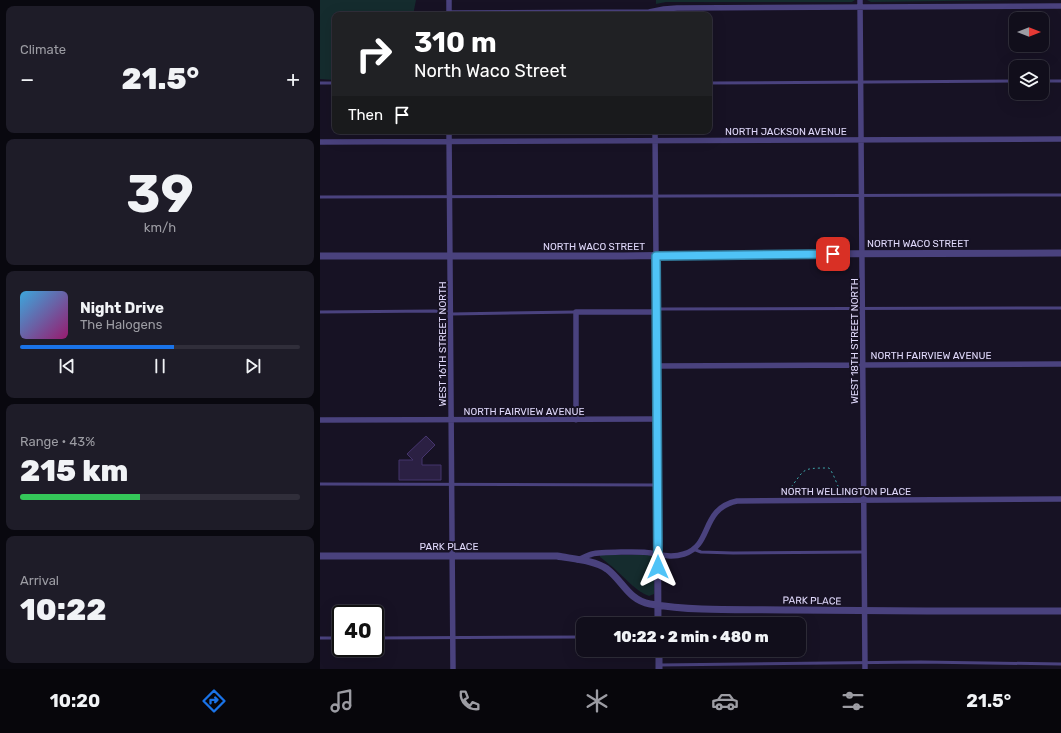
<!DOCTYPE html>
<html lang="en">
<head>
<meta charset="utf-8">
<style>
	:root { --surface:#110e1b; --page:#1e1c28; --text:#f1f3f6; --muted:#9c9ca3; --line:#302e3a; --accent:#1a73e8 }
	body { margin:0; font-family:Rubik,sans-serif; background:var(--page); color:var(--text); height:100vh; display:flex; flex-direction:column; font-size:15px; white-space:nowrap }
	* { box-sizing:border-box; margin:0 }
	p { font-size:13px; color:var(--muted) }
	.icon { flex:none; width:22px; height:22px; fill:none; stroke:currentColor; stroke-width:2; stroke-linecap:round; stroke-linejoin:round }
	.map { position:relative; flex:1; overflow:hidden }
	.sheet { display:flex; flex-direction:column; gap:6px; padding:6px; background:#09080f; width:320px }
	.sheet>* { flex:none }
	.hud { position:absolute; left:12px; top:12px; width:380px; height:122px; border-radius:8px; box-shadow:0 4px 16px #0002,0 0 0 1px var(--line); background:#202124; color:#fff; overflow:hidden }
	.needle { width:26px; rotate:90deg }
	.fabs { position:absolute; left:689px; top:12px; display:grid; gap:8px }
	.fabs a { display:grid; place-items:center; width:40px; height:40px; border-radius:8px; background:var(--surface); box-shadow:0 4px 16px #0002,0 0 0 1px var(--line); font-size:20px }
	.speed { position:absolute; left:12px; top:605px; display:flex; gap:8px; font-size:20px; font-weight:700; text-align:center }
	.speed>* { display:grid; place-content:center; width:52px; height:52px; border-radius:50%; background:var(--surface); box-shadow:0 4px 16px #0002,0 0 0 1px var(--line); line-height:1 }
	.speed .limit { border:2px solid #111; border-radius:6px; background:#fff; color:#111 }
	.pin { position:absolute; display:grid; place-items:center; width:34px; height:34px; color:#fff; margin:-17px; border-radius:8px; box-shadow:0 2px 6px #0006 }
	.me { position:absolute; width:44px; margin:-22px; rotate:0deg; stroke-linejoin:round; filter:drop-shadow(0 0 3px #0008) }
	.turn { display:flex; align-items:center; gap:14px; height:84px; padding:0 16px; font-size:18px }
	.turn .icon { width:52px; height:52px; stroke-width:2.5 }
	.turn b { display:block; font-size:28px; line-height:34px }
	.then { display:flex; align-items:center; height:38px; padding:0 16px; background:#0003; gap:8px; font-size:15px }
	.big { font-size:30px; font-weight:800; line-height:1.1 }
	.sheet .widget { flex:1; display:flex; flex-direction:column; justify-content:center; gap:6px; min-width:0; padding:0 14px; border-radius:8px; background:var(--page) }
	.sheet .dial { align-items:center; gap:0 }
	.dial b { font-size:52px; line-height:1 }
	.song { display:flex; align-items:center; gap:12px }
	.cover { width:48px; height:48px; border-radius:6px; background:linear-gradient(135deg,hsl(200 70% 55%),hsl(320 70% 35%)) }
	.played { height:4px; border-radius:2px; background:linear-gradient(90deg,var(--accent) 55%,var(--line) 55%) }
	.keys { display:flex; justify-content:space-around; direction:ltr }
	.heat { display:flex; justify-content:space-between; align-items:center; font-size:22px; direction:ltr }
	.charge { height:6px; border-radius:3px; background:linear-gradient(90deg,#34c759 43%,var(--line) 0) }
	.trip { position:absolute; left:256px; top:617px; width:230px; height:40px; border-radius:8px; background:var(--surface); box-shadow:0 4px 16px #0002,0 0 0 1px var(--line); font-weight:800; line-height:40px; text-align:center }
	.menu { display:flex; height:64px; justify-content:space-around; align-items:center; background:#07060b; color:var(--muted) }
	.menu .icon { width:28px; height:28px }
	.menu .on { color:var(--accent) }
	.menu b { font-size:18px; color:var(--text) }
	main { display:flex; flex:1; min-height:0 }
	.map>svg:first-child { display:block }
	.green { fill:#152c2e }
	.building { fill:#2b2043; stroke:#45346d }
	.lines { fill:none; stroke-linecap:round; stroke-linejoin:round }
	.path { stroke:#3da7ab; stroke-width:1; stroke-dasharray:2 3; stroke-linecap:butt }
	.service { stroke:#4a427e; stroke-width:3 }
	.minor { stroke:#4a427e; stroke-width:5.5 }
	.tertiary { stroke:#4a427e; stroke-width:7 }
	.route-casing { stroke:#337fa1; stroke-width:10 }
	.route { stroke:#4fc3f7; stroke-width:7 }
	.labels { text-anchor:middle; stroke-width:4; stroke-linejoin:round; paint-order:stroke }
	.street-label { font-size:10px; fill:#e0d9fb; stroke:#171224 }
</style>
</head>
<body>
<main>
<section class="sheet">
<div class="widget"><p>Climate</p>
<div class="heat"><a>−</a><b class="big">21.5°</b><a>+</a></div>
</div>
<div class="widget dial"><b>39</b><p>km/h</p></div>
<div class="widget">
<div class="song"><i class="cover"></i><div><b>Night Drive</b><p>The Halogens</p></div></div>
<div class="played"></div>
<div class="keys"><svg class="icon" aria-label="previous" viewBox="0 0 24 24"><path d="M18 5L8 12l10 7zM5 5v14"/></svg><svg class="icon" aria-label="pause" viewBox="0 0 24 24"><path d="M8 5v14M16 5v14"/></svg><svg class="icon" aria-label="next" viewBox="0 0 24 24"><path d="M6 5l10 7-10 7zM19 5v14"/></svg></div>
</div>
<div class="widget"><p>Range · 43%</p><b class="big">215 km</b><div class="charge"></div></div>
<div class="widget"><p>Arrival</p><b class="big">10:22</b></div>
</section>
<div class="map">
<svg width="741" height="669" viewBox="0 0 741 669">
	<rect width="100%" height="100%" fill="#171224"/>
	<path class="green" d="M0,0H96L93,15H15V80L0,79Z
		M336,0H535L532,2H346L336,4Z
		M547,0H704L551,2Z
		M280,555H330L334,556V594L329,596C316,591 308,581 298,572C292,566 286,562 280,557Z"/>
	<path class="building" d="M106,436L115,445L102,458V465H121V480H79V460H93L87,454Z"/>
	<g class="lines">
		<path class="path" d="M468,491C486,469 479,468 509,468C514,474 516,483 520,490"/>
		<path class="service" d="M722,81H741
			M0,83H15
			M389,83L696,81
			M0,197L741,195
			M337,309L741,308
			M0,312L114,311L131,312
			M131,314L256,312
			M0,484L337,485
			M373,549L381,552L413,553L544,552
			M0,638H21
			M55,638L263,637
			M339,665L601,662L741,664"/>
		<path class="minor" d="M129,0V15
			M540,0L545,669
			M129,13L329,12L344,9L357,8L741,6
			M129,131L133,669
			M335,131L336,256
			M0,142L741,139
			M337,366L741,364
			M0,420L337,419
			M256,420V312H336
			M258,560C263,558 268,555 272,554C279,552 323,551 331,553C343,555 351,558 364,554C393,545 380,509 417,501L741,499"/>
		<path class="tertiary" d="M0,256H303L448,254L741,253
			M336,256L338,624
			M0,556H237C253,559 274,560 287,569C303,581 308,600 330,604C377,612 425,609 472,610C562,611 651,611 741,611
			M339,650V669"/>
	</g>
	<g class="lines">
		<g class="route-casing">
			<path id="route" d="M338,567L336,256L513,254"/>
		</g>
		<use href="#route" class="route"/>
	</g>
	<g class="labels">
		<g class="street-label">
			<text x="466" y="135">NORTH JACKSON AVENUE</text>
			<text x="598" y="247">NORTH WACO STREET</text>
			<text x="274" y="250">NORTH WACO STREET</text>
			<text transform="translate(534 341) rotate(-90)" y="4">WEST 18TH STREET NORTH</text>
			<text transform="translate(122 344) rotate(-90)" y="4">WEST 16TH STREET NORTH</text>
			<text x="611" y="359">NORTH FAIRVIEW AVENUE</text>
			<text x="204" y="415">NORTH FAIRVIEW AVENUE</text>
			<text x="526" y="495">NORTH WELLINGTON PLACE</text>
			<text x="129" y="550">PARK PLACE</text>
			<text transform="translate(492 600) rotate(1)" y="4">PARK PLACE</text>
		</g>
	</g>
</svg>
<div class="fabs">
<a><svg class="needle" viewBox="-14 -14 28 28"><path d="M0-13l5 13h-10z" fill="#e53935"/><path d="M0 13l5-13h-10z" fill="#9c9ca3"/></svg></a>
<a><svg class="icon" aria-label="layers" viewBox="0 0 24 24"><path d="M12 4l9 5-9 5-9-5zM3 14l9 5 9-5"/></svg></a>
</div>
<div class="speed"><div class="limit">40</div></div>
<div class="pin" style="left:513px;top:254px;background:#d93025"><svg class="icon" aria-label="arrive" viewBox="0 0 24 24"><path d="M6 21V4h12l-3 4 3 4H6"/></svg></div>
<svg class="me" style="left:338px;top:567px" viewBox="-20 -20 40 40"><path d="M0-17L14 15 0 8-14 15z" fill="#4fc3f7" stroke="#fff" stroke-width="4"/></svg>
<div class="trip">10:22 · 2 min · 480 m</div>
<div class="hud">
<div class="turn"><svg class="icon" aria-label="right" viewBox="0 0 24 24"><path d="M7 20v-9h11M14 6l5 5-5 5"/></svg><div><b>310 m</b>North Waco Street</div></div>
<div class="then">Then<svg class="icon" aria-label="arrive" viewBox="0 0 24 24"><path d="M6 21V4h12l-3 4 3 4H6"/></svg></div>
</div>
</div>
</main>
<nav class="menu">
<b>10:20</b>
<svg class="icon on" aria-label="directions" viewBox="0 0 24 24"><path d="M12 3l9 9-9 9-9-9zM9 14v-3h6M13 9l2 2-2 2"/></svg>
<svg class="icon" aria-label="music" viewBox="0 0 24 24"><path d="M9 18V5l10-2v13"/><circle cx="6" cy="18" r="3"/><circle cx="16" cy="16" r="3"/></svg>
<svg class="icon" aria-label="phone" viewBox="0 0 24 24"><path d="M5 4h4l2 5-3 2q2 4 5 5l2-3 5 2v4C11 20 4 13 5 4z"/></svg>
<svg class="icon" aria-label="climate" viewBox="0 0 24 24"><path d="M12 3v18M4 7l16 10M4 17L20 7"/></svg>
<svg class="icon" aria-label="car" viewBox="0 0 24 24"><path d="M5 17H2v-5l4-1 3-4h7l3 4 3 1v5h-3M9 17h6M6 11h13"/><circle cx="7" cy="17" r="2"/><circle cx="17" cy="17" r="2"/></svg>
<svg class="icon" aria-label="filters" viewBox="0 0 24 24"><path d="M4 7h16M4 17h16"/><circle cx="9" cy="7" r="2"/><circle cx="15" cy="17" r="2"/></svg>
<b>21.5°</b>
</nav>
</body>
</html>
